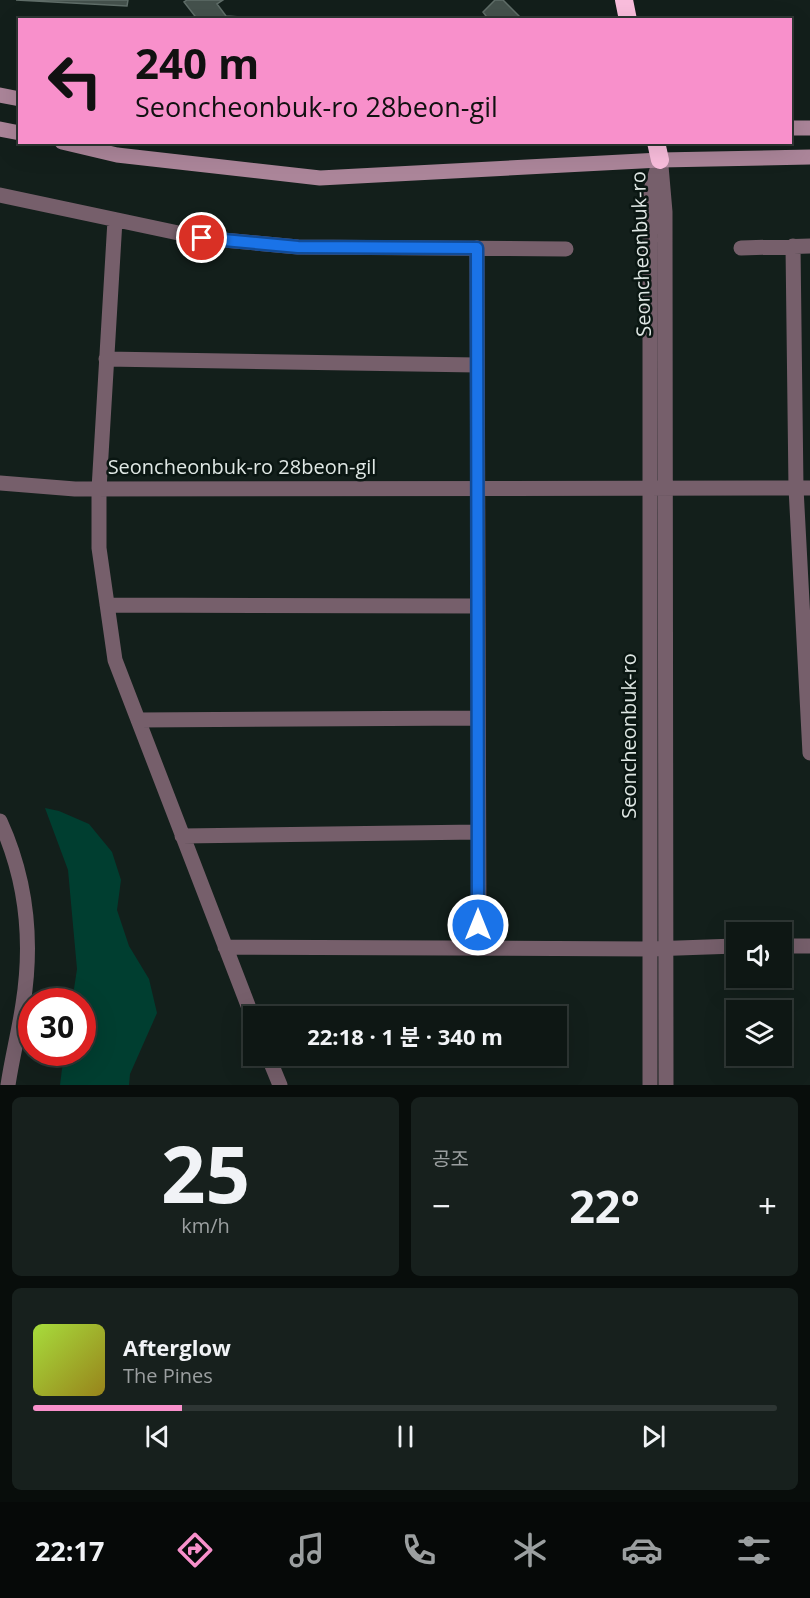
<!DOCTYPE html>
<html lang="ko">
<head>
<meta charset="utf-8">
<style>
	:root { --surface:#0e1714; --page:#17201d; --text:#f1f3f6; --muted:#9b9fa0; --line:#2e3634; --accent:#f890cb }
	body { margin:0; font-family:"Open Sans","Noto Sans KR",sans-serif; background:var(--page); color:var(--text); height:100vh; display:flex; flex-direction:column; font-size:22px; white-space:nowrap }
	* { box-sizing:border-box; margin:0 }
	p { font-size:20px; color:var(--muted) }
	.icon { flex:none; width:33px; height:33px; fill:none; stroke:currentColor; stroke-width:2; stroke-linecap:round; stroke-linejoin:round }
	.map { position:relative; height:1085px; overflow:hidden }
	.details { display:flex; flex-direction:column; gap:12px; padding:12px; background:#080d0b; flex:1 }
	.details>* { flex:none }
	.top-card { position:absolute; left:18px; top:18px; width:774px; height:126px; border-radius:0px; box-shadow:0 6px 24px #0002,0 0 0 2px var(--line); background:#f890cb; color:#111; overflow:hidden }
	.controls { position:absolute; left:726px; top:922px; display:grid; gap:12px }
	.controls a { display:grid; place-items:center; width:66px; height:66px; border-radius:0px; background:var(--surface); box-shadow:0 6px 24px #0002,0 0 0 2px var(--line); font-size:30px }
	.speed { position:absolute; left:18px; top:988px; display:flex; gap:12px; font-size:30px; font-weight:700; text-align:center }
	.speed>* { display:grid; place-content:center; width:78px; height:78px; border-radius:50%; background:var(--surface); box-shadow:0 6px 24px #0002,0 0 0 2px var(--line); line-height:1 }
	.speed .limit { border:9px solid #d22; background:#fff; color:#111 }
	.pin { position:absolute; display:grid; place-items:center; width:51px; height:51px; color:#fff; margin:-26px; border:3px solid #fff; border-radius:50%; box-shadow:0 2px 6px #0007 }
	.me { position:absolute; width:66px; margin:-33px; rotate:0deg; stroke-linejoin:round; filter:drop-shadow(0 0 4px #0008) }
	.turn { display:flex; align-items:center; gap:21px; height:126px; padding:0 18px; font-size:27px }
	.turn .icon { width:78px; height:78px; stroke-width:2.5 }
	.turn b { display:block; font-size:42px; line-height:51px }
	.big { font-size:45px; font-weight:700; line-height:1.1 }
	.details .tile { flex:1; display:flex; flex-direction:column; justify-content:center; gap:9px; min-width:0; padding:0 21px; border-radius:9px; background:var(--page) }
	.details .dial { align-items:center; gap:0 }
	.dial b { font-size:78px; line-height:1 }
	.song { display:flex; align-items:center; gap:18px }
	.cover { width:72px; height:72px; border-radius:9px; background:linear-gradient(135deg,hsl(80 70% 55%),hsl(50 70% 35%)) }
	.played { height:6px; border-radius:3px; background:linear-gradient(90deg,var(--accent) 20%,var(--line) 20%) }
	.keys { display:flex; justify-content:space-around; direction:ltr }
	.heat { display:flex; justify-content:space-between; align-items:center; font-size:33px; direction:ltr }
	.details .tiles { flex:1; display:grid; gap:12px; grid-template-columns:1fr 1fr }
	.tile:last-child { grid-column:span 2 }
	.trip { position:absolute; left:243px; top:1006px; width:324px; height:60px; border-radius:0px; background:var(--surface); box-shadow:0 6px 24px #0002,0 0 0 2px var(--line); font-weight:700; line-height:60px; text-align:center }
	.menu { display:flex; height:96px; justify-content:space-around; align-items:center; background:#060908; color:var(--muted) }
	.menu .icon { width:42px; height:42px }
	.menu .active { color:var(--accent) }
	.menu b { font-size:27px; color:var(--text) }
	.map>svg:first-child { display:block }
	.water { fill:#003e30 }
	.building { fill:#44514c; stroke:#5f6d68; stroke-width:1.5 }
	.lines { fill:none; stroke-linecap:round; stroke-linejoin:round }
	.street { stroke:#765f6b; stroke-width:15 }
	.secondary { stroke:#ab8599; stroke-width:15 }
	.highway { stroke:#f9bddc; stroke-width:18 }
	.route-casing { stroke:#114b97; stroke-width:15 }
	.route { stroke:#1a73e8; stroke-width:10 }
	.labels { text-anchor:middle; stroke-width:5; stroke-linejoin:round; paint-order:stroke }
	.street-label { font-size:20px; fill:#dfe7e4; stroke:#0a1612 }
</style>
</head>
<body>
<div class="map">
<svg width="810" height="1085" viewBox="0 0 810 1085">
	<rect width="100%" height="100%" fill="#131f1b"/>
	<path class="water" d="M45,808L59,811L89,824L112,852L121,880L117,910L129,946L149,979L157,1013L130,1074L129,1085H60L64,1053H82V1002H72L77,969L68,870Z"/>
	<path class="building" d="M16,0H128L127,6Z
		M187,0H223L217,4L226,16L288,20H198L184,2Z
		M495,0H503L523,20H489L483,12Z"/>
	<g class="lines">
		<path class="street" d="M661,166L665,212L666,1085
			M0,195L202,238L298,247L566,249
			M115,220L99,489V548L115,660L254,1021
			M793,246L796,488L810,753
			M477,248L479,948
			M741,248L810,246
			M106,359L477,365
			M0,483L75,489L810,488
			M107,605L478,606
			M138,720L478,718
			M0,821C26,878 33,941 23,1004C19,1031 12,1058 8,1085
			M182,836L478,832
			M782,946H810
			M225,947L650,949L736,946
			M268,1056L280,1085
			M650,1085V193L660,160"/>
		<path class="secondary" d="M0,95L20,99
			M790,128H810
			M0,129L20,133
			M62,142L117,155L320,178L660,160L810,157"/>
		<path class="highway" d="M624,0L628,20
			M656,142L660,160"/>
	</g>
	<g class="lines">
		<g class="route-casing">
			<path id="route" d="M202,238L298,247L477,248L478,925"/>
		</g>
		<use href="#route" class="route"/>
	</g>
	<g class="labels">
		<g class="street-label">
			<text transform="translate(641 254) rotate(-92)" y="7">Seoncheonbuk-ro</text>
			<text x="242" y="474">Seoncheonbuk-ro 28beon-gil</text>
			<text transform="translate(629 736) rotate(-90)" y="7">Seoncheonbuk-ro</text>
		</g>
	</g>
</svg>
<div class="controls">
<a><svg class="icon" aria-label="sound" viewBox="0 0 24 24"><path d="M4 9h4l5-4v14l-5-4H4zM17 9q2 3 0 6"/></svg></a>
<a><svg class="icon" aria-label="layers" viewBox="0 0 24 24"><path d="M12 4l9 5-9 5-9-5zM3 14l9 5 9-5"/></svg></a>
</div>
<div class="speed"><div class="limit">30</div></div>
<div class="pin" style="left:202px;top:238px;background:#d93025"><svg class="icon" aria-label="arrive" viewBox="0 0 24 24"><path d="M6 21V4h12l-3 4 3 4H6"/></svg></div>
<svg class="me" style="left:478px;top:925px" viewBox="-20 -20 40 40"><circle r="17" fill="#1a73e8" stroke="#fff" stroke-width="3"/><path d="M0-11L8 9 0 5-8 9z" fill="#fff"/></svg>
<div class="trip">22:18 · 1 분 · 340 m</div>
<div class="top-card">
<div class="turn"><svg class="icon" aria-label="left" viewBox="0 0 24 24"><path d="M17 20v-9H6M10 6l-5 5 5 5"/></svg><div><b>240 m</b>Seoncheonbuk-ro 28beon-gil</div></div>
</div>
</div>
<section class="details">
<div class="tiles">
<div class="tile dial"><b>25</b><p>km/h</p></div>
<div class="tile"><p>공조</p>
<div class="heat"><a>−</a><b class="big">22°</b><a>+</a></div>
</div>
<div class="tile">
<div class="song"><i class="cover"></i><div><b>Afterglow</b><p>The Pines</p></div></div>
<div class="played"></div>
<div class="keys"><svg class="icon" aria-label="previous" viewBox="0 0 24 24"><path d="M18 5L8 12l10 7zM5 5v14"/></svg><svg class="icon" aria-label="pause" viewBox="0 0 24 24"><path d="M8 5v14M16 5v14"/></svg><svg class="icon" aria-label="next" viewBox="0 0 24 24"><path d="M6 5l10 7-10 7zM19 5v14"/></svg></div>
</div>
</div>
</section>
<nav class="menu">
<b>22:17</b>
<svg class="icon active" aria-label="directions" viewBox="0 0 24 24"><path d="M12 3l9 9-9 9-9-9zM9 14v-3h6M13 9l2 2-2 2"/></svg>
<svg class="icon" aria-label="music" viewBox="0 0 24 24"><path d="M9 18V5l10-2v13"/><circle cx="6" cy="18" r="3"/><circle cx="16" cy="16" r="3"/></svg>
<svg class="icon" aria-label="phone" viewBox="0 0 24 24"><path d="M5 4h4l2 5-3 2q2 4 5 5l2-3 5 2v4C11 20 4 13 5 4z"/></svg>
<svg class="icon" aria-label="climate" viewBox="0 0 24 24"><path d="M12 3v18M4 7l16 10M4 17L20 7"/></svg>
<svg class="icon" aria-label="car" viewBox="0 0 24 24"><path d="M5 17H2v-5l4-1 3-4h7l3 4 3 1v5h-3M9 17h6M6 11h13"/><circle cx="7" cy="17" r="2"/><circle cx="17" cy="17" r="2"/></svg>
<svg class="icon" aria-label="filters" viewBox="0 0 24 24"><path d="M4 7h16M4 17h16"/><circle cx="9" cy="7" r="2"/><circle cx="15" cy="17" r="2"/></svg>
</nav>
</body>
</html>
